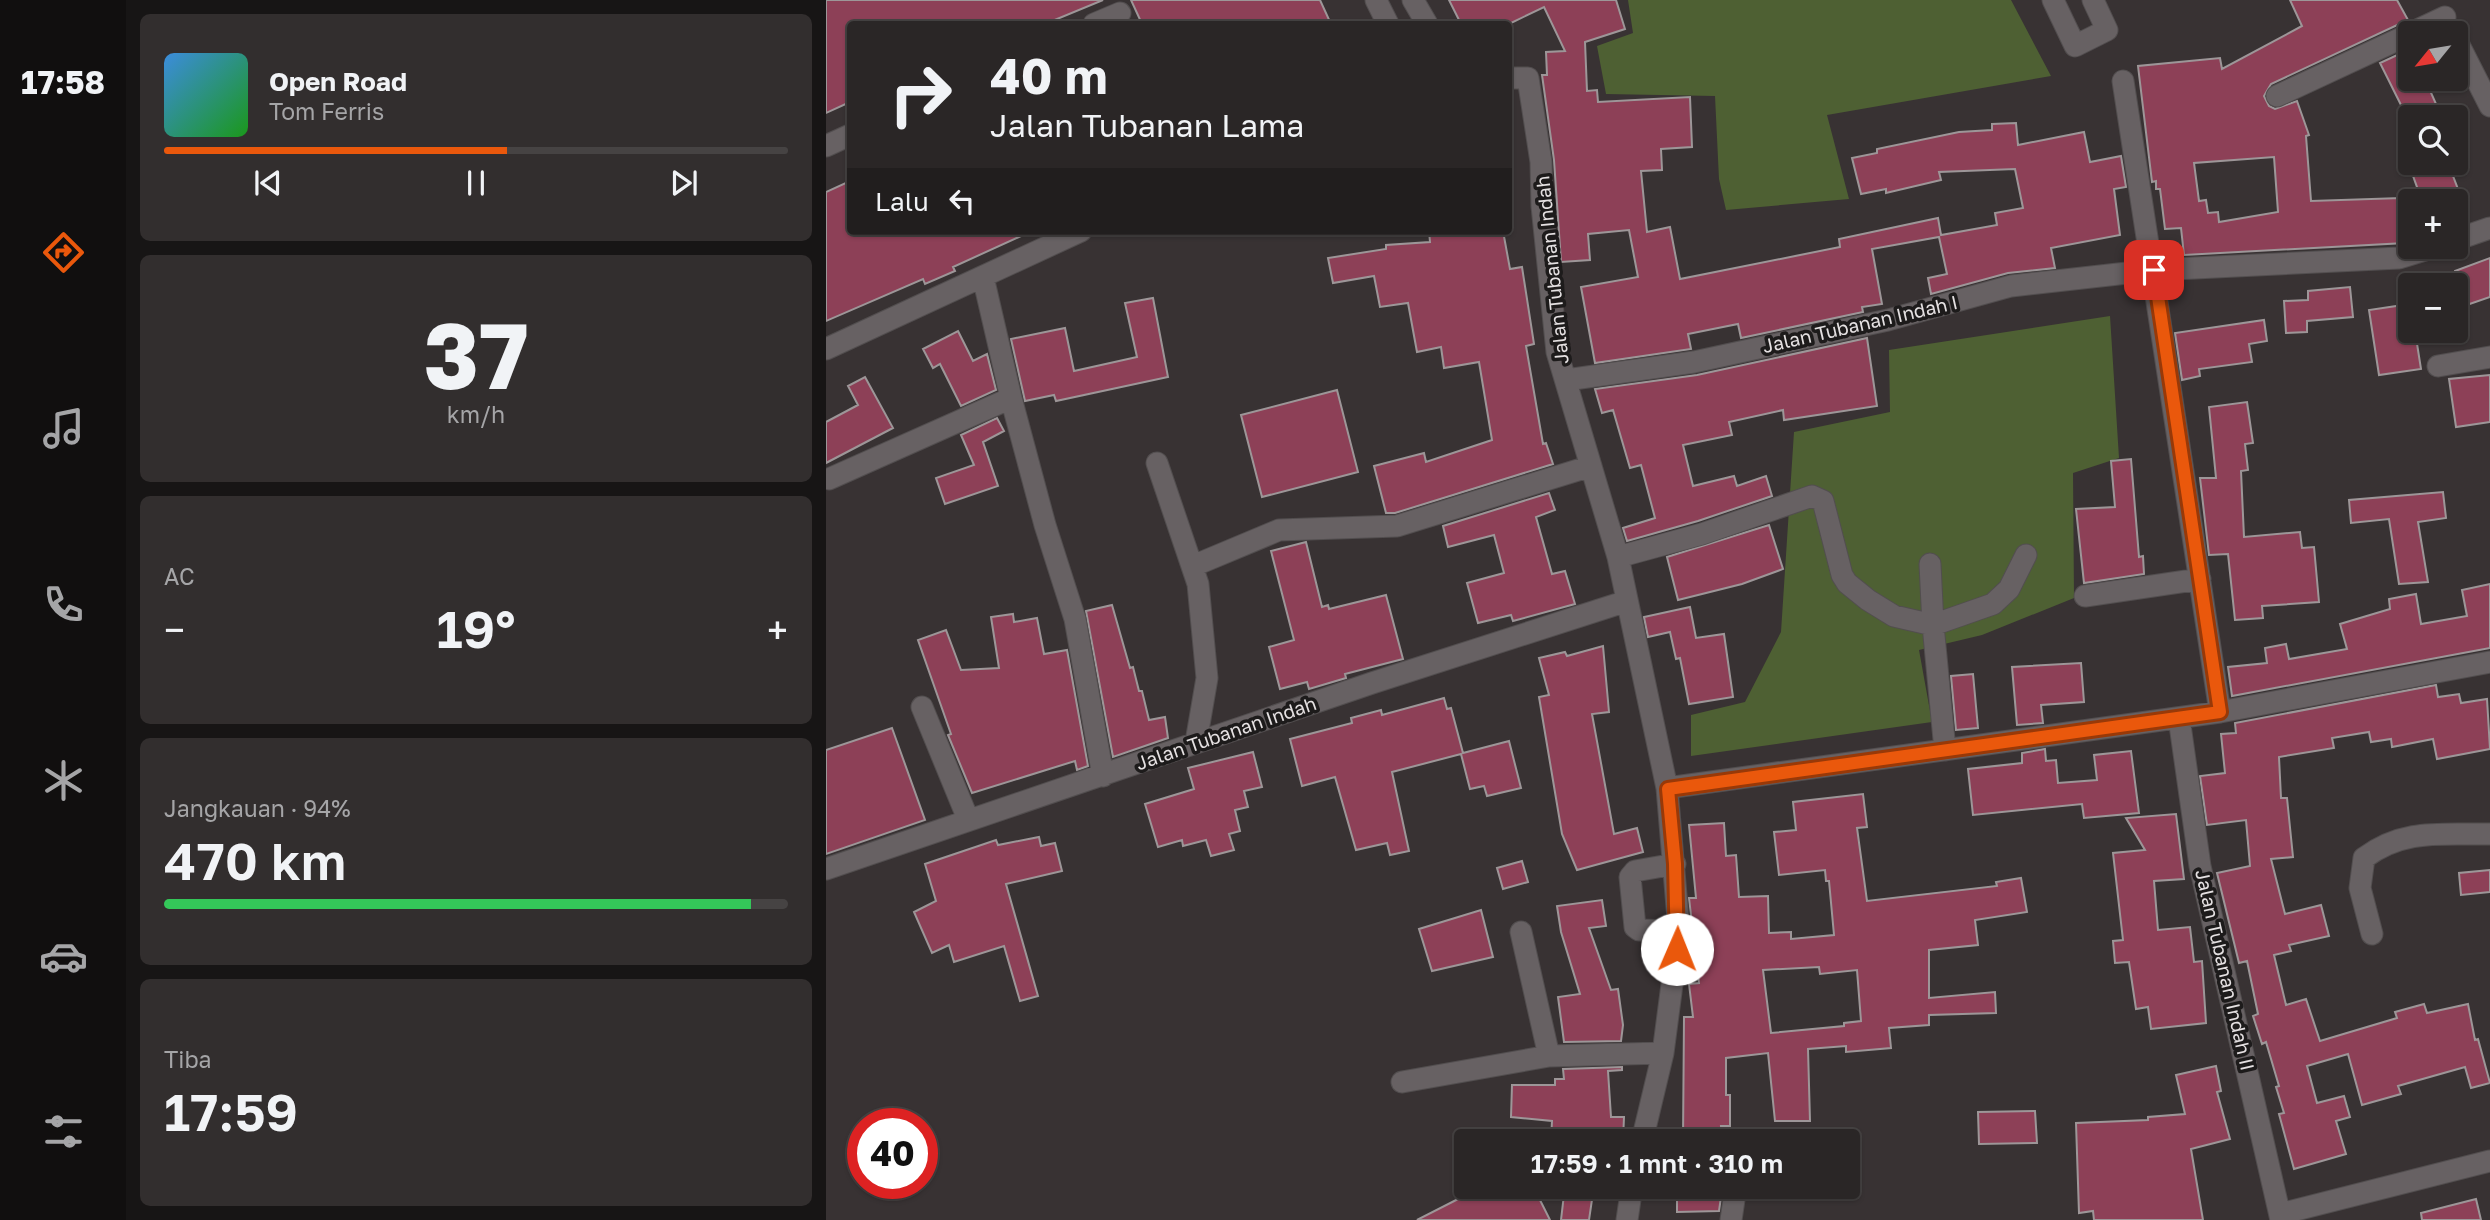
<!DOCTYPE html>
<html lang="id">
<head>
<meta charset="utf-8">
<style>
	:root { --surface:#2a2626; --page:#322e2e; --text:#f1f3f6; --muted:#a5a5a7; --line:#464343; --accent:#ea580c }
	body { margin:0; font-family:"Golos Text",sans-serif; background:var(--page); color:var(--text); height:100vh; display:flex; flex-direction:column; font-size:26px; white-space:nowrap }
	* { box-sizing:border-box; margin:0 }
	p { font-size:23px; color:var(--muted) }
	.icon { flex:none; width:38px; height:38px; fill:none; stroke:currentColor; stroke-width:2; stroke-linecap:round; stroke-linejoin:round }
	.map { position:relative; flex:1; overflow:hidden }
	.details { display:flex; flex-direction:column; gap:14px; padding:14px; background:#171515; width:700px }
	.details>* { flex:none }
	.banner { position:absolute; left:21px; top:21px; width:665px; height:214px; border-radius:7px; box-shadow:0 2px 5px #0004,0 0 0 2px var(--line); background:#2a2626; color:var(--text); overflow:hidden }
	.needle { width:46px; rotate:240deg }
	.fabs { position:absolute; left:1572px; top:21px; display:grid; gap:14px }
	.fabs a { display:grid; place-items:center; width:70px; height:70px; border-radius:7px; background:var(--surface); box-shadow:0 2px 5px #0004,0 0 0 2px var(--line); font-size:35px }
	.speed { position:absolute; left:21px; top:1108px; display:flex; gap:14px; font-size:35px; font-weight:700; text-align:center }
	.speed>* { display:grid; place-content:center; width:91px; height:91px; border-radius:50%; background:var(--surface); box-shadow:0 2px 5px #0004,0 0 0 2px var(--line); line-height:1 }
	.speed .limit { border:10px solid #d22; background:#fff; color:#111 }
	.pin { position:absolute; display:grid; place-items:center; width:60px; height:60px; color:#fff; margin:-30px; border-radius:14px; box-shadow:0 4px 10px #0006 }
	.me { position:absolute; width:77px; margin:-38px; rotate:1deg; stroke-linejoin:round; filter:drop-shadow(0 0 5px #0008) }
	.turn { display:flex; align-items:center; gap:24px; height:147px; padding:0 28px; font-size:32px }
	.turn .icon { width:91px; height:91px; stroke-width:2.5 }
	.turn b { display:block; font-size:49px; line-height:60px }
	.then { display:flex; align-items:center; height:66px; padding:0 28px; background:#0003; gap:14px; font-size:26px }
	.big { font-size:52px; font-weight:600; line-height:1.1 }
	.details .card { flex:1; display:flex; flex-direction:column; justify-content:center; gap:10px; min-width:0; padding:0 24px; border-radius:10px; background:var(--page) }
	.details .dial { align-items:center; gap:0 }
	.dial b { font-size:91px; line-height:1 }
	.song { display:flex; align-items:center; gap:21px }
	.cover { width:84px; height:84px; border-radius:10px; background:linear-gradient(135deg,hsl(210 70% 55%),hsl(120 70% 35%)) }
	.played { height:7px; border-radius:4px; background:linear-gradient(90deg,var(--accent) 55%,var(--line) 55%) }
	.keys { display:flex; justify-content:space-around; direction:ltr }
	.heat { display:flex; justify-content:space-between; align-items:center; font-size:38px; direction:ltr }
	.charge { height:10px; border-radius:5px; background:linear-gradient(90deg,#34c759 94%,var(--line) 0) }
	.trip { position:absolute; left:628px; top:1129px; width:406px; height:70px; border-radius:7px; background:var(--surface); box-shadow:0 2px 5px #0004,0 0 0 2px var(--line); font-weight:600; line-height:70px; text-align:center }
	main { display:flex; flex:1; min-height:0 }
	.tab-bar { display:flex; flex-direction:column; width:126px; justify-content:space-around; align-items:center; background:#110f0f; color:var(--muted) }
	.tab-bar .icon { width:49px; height:49px }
	.tab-bar .on { color:var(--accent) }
	.tab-bar b { font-size:32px; color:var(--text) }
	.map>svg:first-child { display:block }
	.green { fill:#4e6033 }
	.building { fill:#8d4057; stroke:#9d9698; stroke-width:2; fill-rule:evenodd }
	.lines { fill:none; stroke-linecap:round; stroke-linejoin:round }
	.minor-casing { stroke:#524e4f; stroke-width:23 }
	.minor { stroke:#676163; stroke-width:21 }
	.route-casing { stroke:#983908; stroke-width:18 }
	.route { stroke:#ea580c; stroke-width:12 }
	.labels { text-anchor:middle; stroke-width:7; stroke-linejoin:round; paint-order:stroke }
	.street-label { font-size:19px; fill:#e5e1e2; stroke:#1d1b1b }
</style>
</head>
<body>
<main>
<nav class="tab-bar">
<b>17:58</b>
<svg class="icon on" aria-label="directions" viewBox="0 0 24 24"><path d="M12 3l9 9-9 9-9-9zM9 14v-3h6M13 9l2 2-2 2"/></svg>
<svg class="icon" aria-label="music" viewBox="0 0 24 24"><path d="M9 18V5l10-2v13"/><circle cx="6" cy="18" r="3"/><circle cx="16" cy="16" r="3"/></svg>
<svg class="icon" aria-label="phone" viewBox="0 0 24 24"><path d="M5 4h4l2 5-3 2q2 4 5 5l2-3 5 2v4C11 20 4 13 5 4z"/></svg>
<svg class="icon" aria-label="climate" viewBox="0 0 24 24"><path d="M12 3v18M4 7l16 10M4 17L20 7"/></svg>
<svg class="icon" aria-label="car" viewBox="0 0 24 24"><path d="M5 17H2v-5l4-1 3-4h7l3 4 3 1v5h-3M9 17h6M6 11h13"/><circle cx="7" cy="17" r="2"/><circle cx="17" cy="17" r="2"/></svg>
<svg class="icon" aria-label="filters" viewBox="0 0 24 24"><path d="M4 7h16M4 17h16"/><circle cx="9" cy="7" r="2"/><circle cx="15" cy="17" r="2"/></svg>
</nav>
<section class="details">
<div class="card">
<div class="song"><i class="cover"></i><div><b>Open Road</b><p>Tom Ferris</p></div></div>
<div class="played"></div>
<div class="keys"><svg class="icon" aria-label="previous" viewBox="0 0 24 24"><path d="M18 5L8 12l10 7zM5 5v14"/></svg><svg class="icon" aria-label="pause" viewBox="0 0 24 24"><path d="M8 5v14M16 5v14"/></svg><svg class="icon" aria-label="next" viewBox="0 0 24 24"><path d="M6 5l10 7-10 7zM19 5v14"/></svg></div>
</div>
<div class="card dial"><b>37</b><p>km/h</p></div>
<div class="card"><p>AC</p>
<div class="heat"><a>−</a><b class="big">19°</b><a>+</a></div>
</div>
<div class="card"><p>Jangkauan · 94%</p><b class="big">470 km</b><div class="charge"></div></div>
<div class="card"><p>Tiba</p><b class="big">17:59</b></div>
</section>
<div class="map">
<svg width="1664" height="1220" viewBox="0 0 1664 1220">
	<rect width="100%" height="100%" fill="#383233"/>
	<path class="green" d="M802,0H1185L1225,76L1001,115L1023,199L900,210L893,179L889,96L780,94L771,46L807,33Z
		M1284,316L1293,458L1247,473L1248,598L1156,635L1093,650L1106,722L865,756V715L919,702L955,632L968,432L1064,412L1063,350Z"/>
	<path class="building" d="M0,0H277L219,24H24V102L0,113Z
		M305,0H494L505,24H316Z
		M623,0H790L799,29L759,42L761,91L771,90L772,102L864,97L866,147L835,149L836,170L815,171L821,232L844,227L854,279L1014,247L1013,239L1112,218L1115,235L1171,225L1169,213L1197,208L1189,169L1113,172L1115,180L1060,193V189L1035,194L1026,158L1051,153V149L1133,132L1166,130V124L1190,123L1192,145L1258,132L1264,162L1295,156L1300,187L1288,189L1294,235L1225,248L1229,268L1182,273L1105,294L1102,278L1121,274L1113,237L1046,249L1056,304L1036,307L1037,312L915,338L912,324L862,334L865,349L769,363L755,287L812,277L803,230L762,234L764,260L735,262L728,160L716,75H721L720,52L739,51L718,7L683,24H635Z
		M1464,0H1571L1582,20L1445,84L1438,96L1443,106L1449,109L1471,101L1483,135L1480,136L1485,201L1575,198L1579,243L1358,255L1355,228L1339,229L1334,189H1330V181L1326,182L1312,66L1394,58L1396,69L1476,26ZM1448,157L1452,212L1393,222L1392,212L1382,213L1380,200L1373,201L1368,163Z
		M1584,49V86L1599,79L1610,104L1599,109L1604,117H1584V123L1554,63Z
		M1613,163H1622L1635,197L1624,201H1596L1586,173Z
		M24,181V231H206L127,267L129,271L99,284L97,279L0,321V192Z
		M603,231H677L684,269L696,267L708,344L700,346L717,444L720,443L727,464L569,513H560L548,466L598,453L600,462L666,440L653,362L618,368L615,347L591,352L582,303L554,307L548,276L507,283L502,258L560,249V245L604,242Z
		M1664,258V297L1629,309V271Z
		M1524,287L1527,317L1481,321V332L1460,333L1458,301L1482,300V291Z
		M327,298L342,377L230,401L228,395L199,401L185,339L239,328L248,371L311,357L299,303Z
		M1584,304V331H1589L1595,369L1553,375L1543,310Z
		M1438,320L1441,341L1423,344L1426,362L1373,369L1374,376L1356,380L1349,333Z
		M132,331L147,361L161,354L170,390L135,406L114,364L107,368L97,349Z
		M1041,338L1051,406L958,420L957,410L903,422L906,435L857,445L867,486L908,476L911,486L940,476L946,496L872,521L801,541L797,528L829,518L815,465L804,468L787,410L776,413L769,389L871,375Z
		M1664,375V422L1630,427L1623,379Z
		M39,377L67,428L0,463V422L32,405L22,386Z
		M511,390L532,472L436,497L415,415Z
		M1421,402L1427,443L1419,444L1422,470L1415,471L1418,537L1474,532L1476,548L1488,547L1493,602L1436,606L1437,618L1409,620L1402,554L1383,555L1374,478H1390L1383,407Z
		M171,418L178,431L157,442L172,486L119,504L110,478L148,465L135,435Z
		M1305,459L1313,557L1317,556L1318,574L1258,583L1250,509L1289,507L1285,461Z
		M1617,492L1620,518L1592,522L1602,582L1573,584L1563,519L1525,523L1523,500Z
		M723,493L729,510L710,517L726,574L739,571L749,604L687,621L685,615L652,623L641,583L678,573L668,535L622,547L617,526Z
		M943,525L957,569L916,584L852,600L841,557Z
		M480,542L496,607L502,605L503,609L560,595L577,659L519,674L520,678L483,689L481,682L454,689L443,647L468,640L445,551Z
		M1664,584V648L1406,696L1402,667L1441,663L1439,648L1460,644L1463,659L1521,649L1514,624L1564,609L1563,599L1590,594L1595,624L1641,616L1636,590Z
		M286,605L304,668L307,667L313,691H316L323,720L339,717L342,738L287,757L260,611Z
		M864,607L870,638L898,634L907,697L863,704L854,658L850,659L844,632L822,637L818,617Z
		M187,614L188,622L211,618L218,654L241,650L262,766L251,770L249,761L146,793L122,735L125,734L92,640L120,630L135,670L173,668L165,617Z
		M777,646L783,712L766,714L788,834L811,828L817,852L751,870L736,834L713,697L723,695L713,658L739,652L741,656Z
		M1255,663L1258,702L1215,705L1217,723L1191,725L1186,667Z
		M1147,674L1152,728L1130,730L1125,676Z
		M1610,685L1612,697L1633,694L1635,703L1661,699L1664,749L1611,759L1607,739L1566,747L1565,739L1545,742L1543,732L1506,738L1508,748L1453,757L1455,798H1461L1467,857L1445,859L1459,914L1495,905L1503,936L1463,945L1465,951L1448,955L1460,1005L1480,999L1494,1041L1571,1018L1569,1012L1598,1004L1601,1013L1642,1004L1649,1040L1652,1039L1664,1083L1645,1088L1639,1067L1572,1086L1575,1094L1536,1105L1522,1054L1481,1066L1491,1103L1518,1096L1524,1117L1510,1121L1520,1154L1468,1169L1453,1114L1458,1113L1450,1087L1453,1086L1440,1042L1436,1044L1427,1016L1432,1014L1421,961L1413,963L1391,873L1424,866L1420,820L1381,825L1374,776L1399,773L1395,734L1410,733L1409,723Z
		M618,698L621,709L625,708L637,753L683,741L695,788L661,796L658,786L644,789L635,754L566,772L583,851L564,855L561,843L530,850L509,777L476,786L464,739L526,723L525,718L555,710L556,715Z
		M66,728L99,820L0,854V750Z
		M1219,749L1220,761L1230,760L1232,783L1271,780L1268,755L1305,751L1313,813L1258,818L1256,804L1147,815L1142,769L1196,763V753Z
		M427,752L436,787L418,791L422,807L409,810L414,831L403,834L408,850L385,856L380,840L357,846L356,840L332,847L319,804L368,789L362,768Z
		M1037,794L1041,827L1031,828L1041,901L1171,886L1170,882L1195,878L1201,912L1149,920L1152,945L1103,950V998L1169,992L1170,1013L1103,1015V1025L1063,1028L1065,1048L1020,1052V1046L982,1049L984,1121H949L942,1053L900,1058V1095H904V1126H895L897,1141H857L858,1017H867L863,984L873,983L863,898H870L863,825L898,823L900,856L910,855L913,897L942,896L943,933L965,932V939L1008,935L1003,881H1000L999,870L953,875L948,832L970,830L967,802ZM993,967L994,974L1031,970L1035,1021L1018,1023V1026L945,1033L937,970Z
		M1350,814L1358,879L1328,881L1332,930L1364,927L1368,962L1376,961L1380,1023L1325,1029L1322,1007L1310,1009L1303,962L1289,963L1287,941L1297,940L1287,853L1319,850L1300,818Z
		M213,837L215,846L229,843L236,871L180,884L212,996L194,1001L178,946L128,962L123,945L106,953L88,912L110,901L99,864L170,840L172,845Z
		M696,861L702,882L677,889L671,868Z
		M1664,870V892L1635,895L1633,873Z
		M776,900L780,926L763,928L785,990L792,989L797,1025L795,1041L738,1042L732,997L754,994L735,932L731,906Z
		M655,910L667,957L606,971L593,929Z
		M1390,1066L1395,1091L1391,1092L1404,1139L1365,1149L1377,1220H1268L1267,1211L1253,1213L1250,1123L1322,1120V1117L1359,1114L1350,1075Z
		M796,1067V1070L782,1071L785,1117H798L797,1141H725L726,1121L685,1117L686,1085H729V1079H738L737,1069Z
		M1209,1111L1211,1143L1153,1144L1152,1112Z
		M697,1186H707L724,1220H591L640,1195V1199L668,1188L672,1199Z
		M739,1186H768L763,1220H735Z
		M896,1190L893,1211L851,1212V1191Z
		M1650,1199L1655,1220H1596L1595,1213Z"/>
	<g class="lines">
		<g class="minor-casing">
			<path id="minor" d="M550,0L562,24
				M587,0L601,24
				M1227,0L1249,46L1281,30L1267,0
				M268,24L294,13
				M1585,33L1619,17
				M1629,37L1664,106
				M682,78H702L715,162L716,206L731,352L792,557L841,788L853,931L837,1053L816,1141
				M1297,81L1394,712
				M1451,96L1584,34
				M0,146L24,135
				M1629,240L1664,228
				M157,277L185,398L219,525L249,619L277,776
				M0,349L255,231
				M1612,366L1664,357
				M740,380L868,362L1062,320L1185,286L1328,270L1573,258L1609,247
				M331,463L372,584L381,678L370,742
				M3,479L185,398
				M792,557L876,534L986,496L997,501L1016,575L1021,583L1042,600L1068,616L1107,625L1167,604L1183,589L1200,555
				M1104,564L1107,625L1119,750
				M367,566L453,530L571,526L765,466
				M1259,596L1374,579
				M96,707L142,819
				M1353,718L1374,866L1455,1220
				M841,788L1394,712L1664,662
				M849,864L809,871L804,877L809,927L813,930L853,931
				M0,869L546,683L801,601
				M695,932L723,1056
				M1546,934L1534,888L1538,858C1578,828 1616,835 1664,834
				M576,1082L723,1056L837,1053
				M1454,1214L1664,1161
				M801,1220L806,1186
				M905,1220L910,1186"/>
		</g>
		<use href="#minor" class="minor"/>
	</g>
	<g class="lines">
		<g class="route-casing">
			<path id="route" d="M851,949L849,864L842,789L1394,712L1328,270"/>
		</g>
		<use href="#route" class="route"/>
	</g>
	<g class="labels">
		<g class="street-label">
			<text transform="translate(726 270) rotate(-96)" y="7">Jalan Tubanan Indah</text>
			<text transform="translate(1034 324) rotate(-13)" y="7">Jalan Tubanan Indah I</text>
			<text transform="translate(400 733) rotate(-19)" y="7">Jalan Tubanan Indah</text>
			<text transform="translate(1399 970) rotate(77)" y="7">Jalan Tubanan Indah II</text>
		</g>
	</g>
</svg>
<div class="fabs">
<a><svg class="needle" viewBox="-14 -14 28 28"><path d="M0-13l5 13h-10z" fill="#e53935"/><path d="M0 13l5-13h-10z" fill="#a5a5a7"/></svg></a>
<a><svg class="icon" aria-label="search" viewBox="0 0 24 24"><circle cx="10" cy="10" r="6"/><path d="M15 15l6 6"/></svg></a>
<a>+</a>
<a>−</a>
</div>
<div class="speed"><div class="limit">40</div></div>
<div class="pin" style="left:1328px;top:270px;background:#d93025"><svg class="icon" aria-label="arrive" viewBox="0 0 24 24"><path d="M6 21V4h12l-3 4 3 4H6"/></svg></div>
<svg class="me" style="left:851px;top:949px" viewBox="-20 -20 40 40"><circle r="19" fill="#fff"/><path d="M0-13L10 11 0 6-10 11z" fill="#ea580c"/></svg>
<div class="trip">17:59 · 1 mnt · 310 m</div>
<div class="banner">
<div class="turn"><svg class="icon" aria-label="right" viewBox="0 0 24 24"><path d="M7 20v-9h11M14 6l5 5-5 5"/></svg><div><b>40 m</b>Jalan Tubanan Lama</div></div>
<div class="then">Lalu<svg class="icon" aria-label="left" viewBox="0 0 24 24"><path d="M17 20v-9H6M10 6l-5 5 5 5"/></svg></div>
</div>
</div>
</main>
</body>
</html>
